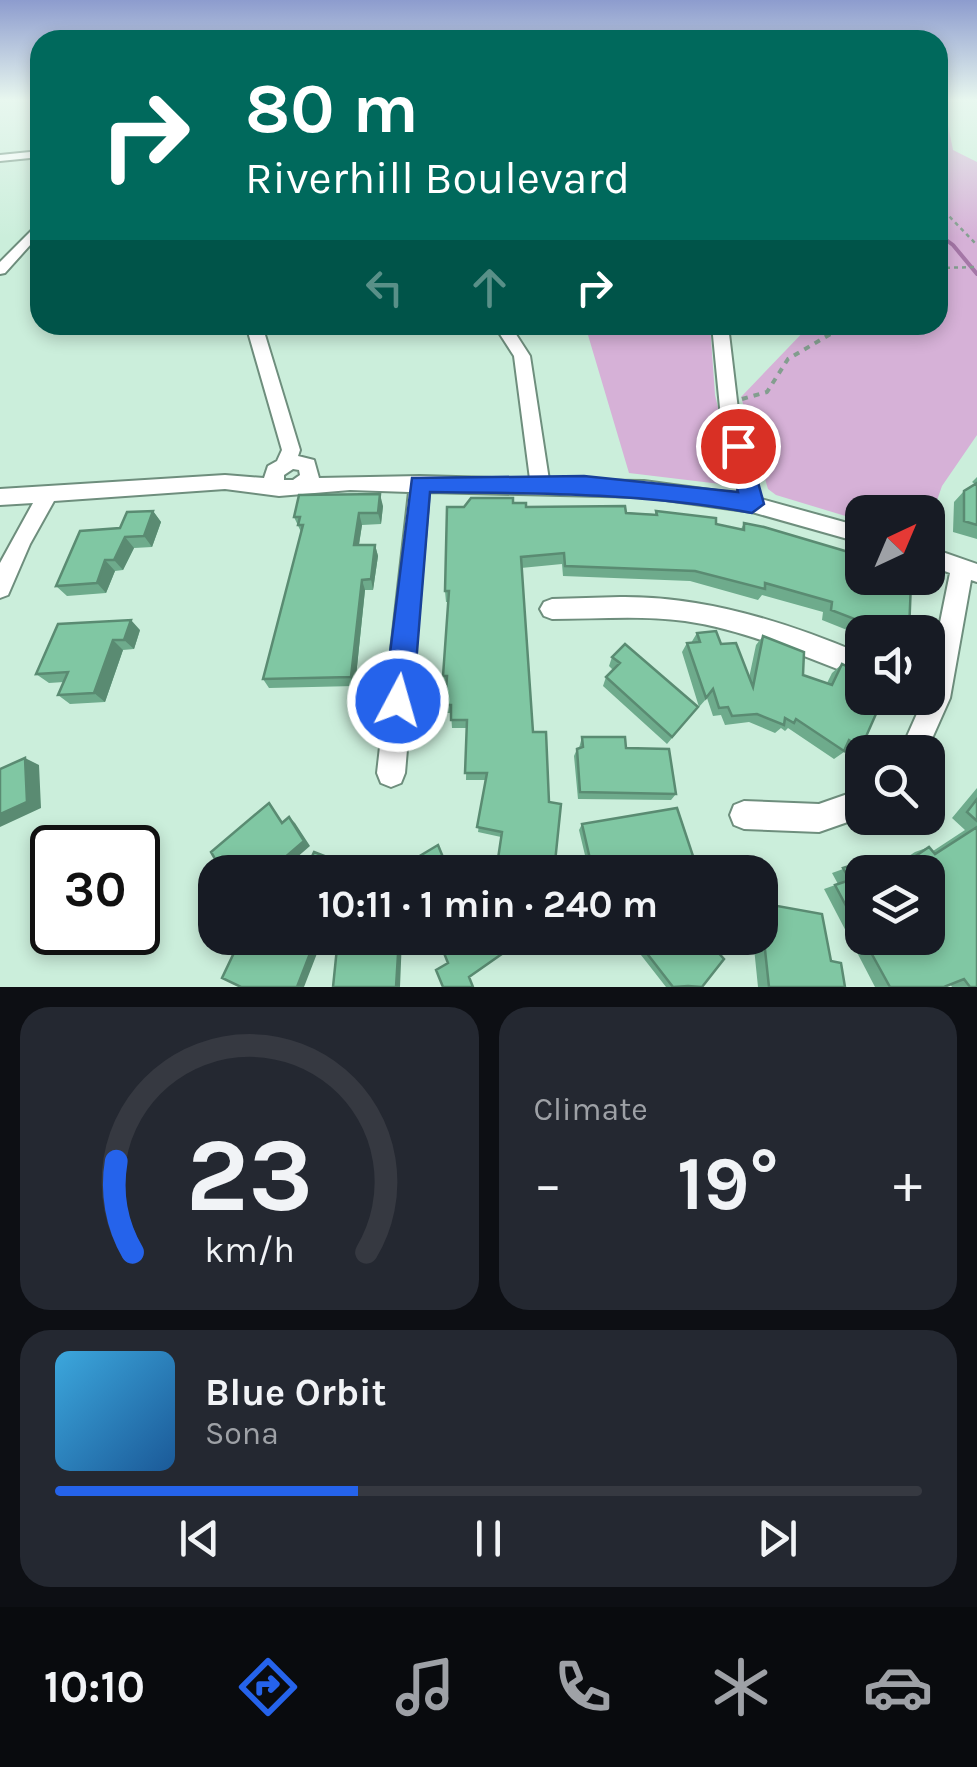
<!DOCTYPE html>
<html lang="en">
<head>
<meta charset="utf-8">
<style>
	:root { --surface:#171b24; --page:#242831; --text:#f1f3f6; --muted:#9ea1a6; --line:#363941; --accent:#2563eb }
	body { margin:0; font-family:Karla,sans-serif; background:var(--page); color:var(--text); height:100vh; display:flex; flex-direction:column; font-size:38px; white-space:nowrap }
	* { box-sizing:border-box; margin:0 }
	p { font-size:32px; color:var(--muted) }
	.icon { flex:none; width:55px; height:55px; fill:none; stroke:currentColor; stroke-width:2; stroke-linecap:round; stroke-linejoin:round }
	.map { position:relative; height:987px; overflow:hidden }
	.side { display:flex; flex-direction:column; gap:20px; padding:20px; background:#0d0f14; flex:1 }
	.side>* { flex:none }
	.guide { position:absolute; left:30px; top:30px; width:918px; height:305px; border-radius:30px; box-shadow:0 5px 15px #0003; background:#00695c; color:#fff; overflow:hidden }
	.needle { width:65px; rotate:44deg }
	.tools { position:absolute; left:845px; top:495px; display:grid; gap:20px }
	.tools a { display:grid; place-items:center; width:100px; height:100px; border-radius:20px; background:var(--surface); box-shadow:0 5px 15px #0003; font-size:50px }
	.speed { position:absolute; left:30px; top:825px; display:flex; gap:20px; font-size:50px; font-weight:700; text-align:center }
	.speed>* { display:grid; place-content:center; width:130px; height:130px; border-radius:50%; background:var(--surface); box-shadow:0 5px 15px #0003; line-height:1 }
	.speed .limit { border:5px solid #111; border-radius:15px; background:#fff; color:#111 }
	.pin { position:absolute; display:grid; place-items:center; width:85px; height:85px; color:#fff; margin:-42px; border:5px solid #fff; border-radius:50%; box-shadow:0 2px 10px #0007 }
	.me { position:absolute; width:110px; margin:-55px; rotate:6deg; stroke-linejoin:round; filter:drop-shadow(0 0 8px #0008) }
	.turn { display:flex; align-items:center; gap:35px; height:210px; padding:0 50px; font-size:45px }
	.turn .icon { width:130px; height:130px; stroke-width:2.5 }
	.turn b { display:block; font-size:70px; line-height:85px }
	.lanes { display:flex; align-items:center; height:95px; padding:0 50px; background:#0003; justify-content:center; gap:50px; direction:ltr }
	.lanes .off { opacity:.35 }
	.big { font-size:75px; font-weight:700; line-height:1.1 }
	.side .tile { flex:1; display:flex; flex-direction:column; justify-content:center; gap:15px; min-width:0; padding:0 35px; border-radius:30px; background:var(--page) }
	.side .dial { align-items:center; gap:0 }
	.dial svg { height:260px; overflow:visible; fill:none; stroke:var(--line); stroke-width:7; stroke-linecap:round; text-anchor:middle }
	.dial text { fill:var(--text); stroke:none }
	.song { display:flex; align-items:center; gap:30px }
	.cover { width:120px; height:120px; border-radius:15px; background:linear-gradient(135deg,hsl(200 70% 55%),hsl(210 70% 35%)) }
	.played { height:10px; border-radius:5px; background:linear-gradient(90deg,var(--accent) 35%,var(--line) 35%) }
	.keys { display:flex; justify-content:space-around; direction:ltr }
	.heat { display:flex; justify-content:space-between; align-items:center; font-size:55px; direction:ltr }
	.side .tiles { flex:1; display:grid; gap:20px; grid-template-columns:1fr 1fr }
	.tile:last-child { grid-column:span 2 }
	.trip { position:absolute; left:198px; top:855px; width:580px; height:100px; border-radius:30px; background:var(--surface); box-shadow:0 5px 15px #0003; font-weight:700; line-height:100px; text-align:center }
	.dock { display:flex; height:160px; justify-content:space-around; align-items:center; background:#090b0e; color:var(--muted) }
	.dock .icon { width:70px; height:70px }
	.dock .selected { color:var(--accent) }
	.dock b { font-size:45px; color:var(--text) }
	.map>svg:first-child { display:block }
	.green { fill:#d6b1d7 }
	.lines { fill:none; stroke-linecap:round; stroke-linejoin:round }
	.stream { stroke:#a577a7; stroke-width:4 }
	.minor-casing { stroke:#6e8e7d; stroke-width:4 }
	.path-far1 { stroke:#839e8f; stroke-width:2.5; stroke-dasharray:4 4; stroke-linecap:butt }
	.path { stroke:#839e8f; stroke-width:4; stroke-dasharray:6 6; stroke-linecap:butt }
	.minor { fill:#fff; fill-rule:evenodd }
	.wall { fill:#6eab8c }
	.shaded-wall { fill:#5a8b72 }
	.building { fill:#80c7a3; stroke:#5a8b72; stroke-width:2.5 }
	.route { fill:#2563eb; stroke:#184099; stroke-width:2.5 }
</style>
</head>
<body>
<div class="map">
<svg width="977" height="987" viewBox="0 0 977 987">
	<rect width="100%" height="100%" fill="#cbeedb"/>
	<path class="green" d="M938,100H943L953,150L977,162V435L942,486L928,526V512H862V521L776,495L768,489L741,397L810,325H938Z
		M585,325H710L715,395L737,486L629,473Z"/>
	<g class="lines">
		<path class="stream" d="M938,234L953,245L977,274"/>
		<g class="minor-casing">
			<path id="minor" d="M40,151V157L0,161V155Z
				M40,222V234L5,273L0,274V262Z
				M246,325H262L300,450L298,456L314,460L319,478L420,476L530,479L514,356L494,325H510L530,356L549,480L644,481L740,494L721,418L712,325H728L739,418L761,499L862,527V543L752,512L644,497L429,492L405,773L401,783L391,787L381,783L377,773L409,492L350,490L279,496L225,489L54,501L30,544L8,595L0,598V563L33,503L0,505V489L225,475L264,478L268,466L277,461L282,450ZM293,469L299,470L300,475L293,480H284V475Z
				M928,547L977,564V582L971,580L950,698L926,752H900L924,698H928V682L950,573L928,565Z
				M620,597C705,596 785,622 862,654V678C803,657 748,630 685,621C640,615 596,619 552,619L544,616L540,609L544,602L552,599Z
				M862,789V817L819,832L744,829L734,825L730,815L734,805L744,801L819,804Z"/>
		</g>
		<path class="path-far1" d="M938,157L942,161L938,166
			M938,196L945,212L977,245
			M938,268L977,267
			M841,328L846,325"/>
		<path class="path" d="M742,399L767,392L788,359L846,325"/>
		<use href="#minor" class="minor"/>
	</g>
	<path class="wall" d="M977,477V539L953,532L954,502L964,491L975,484L972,482Z
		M513,503L526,507L655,514L656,511L741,529L744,523L909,632H862V636L822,620L823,612L762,595L758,600L690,581L563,576L562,564L521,568L501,837L478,832L485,780H466L467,728H452L451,713H447L445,705L446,685H445L443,676L448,602H446L445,591L464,507Z
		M383,506L381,524L362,525L359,545H375L378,556L373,590H365L355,686L269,688L263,679L301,532L294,517Z
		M153,511L161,522L152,547L134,548L123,570L115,571L106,593L67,596L56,586Z
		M140,630L134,649L123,650L105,702L70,704L58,695L64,682L49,683L36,674Z
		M697,633L721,644L749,678L756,645L763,636L803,675L827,683L832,673L842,664L861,748L850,756L844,752L834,759L788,728L785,731L781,728L775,733L749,722L725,725L721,715L713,716L707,698L699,707L682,652L687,643H691Z
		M612,657L698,707L667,744L603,686L606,677L613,670L609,666Z
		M582,737L626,748L676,794L671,800L578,799L574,756L577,749L579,748Z
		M977,788V987H952L950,984L944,987H875L824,889L838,884L832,873L874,858L862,938L928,872H885L915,852L929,847L933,851L965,830L952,818Z
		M582,824L693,856L686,861L646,868L647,872H589L579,830Z
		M760,903L831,961L845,987H758L753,938H760Z
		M633,938H724L715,949L702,987H666L630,941Z"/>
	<path class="shaded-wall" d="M380,494L383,506L381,524L378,513Z
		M153,511L161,522L152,547L144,536Z
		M359,513L362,525L357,556L354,545Z
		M125,537L134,548L123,570L114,560Z
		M375,545L378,556L373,590L371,579Z
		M105,560L115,571L106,593L97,583Z
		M362,580L365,590L355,686L351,677Z
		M131,620L140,630L134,649L124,640Z
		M113,640L123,650L105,702L94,693Z
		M25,758L39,765L41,808L0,827V814Z
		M289,817L295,823L310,846L280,872H268Z
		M345,864L350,869L349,872H342Z
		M316,938H323L304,987H297Z
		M399,938H402L400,987H396Z"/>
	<path class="building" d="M977,483V525L964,521V491Z
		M380,494L378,513H359L354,545H375L371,579L362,580L351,677L263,679L303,525H298L300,517H294L299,495Z
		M471,498H513V503H526V507L625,506L626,513L657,515L656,511L716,518V524L744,530V523L764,527L862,556V578H900L911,582L909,632H888L831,610L832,602L765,583V589L695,571L565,566L564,553L521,557L533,732H546L549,802L561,804L554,872H496L502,832L477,827L487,773H465L467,720H451V705H445L447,676H443L449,591H445L447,507H464Z
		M153,511L144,536L125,537L114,560H105L97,583L56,586L80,531L120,528L127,512Z
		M131,620L124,640H113L94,693L58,695L68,672L36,674L58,624Z
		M716,631L721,644L736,643L753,687L763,636L804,652L803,675L832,685L842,664L862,674V698H883L861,748L849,740L844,751L796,719L794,723L785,718L784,725L757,714L732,716L728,707L719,708L713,689L706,698L687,643L700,642L697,633Z
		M625,644L698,707L672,737L606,677L620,663L612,657Z
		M582,737H625L626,748L669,749L676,794L580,792L577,749L583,747Z
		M25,758L27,802L0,814V769Z
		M977,799V821L967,812Z
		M269,803L282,823L289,817L304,841L268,872H215V891L206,874L218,864L211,852Z
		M677,808L693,856L645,864L647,872H593L582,824Z
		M977,827V987H970L964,979L944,987H890L863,938H928V872H892L929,847L935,854Z
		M438,845L449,872H412L408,863Z
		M314,852L345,864L342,872H305Z
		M874,858L882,872H862V936L835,885L850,880L843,868Z
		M700,864L708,872H692Z
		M402,866V872H368V867Z
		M461,866L464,872H451Z
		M760,903L822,914L831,961L841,963L845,987H769Z
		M241,938H316L297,987H241L222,978Z
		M338,938H399L396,987H333Z
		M438,938H500L506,951L469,977L473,987H443L436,970L448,963Z
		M635,938H724L715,949L724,959L702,987L688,986L673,987Z"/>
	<linearGradient id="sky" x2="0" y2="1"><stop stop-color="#8d9cce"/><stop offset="0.42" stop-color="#e8f7ef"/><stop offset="1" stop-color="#e8f7ef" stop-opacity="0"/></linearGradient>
	<rect width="977" height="238" fill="url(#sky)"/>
	<path class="route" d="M738,439L748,446L764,504L752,513C646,493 539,493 430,492L413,701L409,711L398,715L388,711L384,701L412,478L584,476L738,492L727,446Z"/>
</svg>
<div class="tools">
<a><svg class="needle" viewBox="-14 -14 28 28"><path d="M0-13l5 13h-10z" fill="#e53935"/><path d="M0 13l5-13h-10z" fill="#9ea1a6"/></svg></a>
<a><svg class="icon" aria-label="sound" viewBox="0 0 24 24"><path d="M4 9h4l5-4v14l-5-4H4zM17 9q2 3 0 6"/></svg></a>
<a><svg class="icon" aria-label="search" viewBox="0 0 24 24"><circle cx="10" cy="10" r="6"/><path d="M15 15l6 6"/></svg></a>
<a><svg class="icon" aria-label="layers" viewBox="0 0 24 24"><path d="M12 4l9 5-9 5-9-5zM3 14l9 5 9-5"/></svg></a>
</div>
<div class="speed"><div class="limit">30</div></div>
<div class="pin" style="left:738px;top:446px;background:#d93025"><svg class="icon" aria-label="arrive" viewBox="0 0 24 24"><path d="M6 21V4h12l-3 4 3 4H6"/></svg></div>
<svg class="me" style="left:398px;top:701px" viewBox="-20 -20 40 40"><circle r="17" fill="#2563eb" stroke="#fff" stroke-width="3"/><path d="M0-11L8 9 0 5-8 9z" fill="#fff"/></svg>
<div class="trip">10:11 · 1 min · 240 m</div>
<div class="guide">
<div class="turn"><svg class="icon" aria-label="right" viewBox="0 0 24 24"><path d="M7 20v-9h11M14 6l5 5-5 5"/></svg><div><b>80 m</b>Riverhill Boulevard</div></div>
<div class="lanes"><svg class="icon off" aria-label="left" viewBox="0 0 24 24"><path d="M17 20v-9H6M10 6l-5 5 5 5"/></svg><svg class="icon off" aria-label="ahead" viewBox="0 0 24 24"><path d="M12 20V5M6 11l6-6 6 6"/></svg><svg class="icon" aria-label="right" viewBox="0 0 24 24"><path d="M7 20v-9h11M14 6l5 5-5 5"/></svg></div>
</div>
</div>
<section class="side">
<div class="tiles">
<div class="tile dial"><svg viewBox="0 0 100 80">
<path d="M14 69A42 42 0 1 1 86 69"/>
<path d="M14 69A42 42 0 0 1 9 41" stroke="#2563eb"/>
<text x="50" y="56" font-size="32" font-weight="700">23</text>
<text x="50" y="72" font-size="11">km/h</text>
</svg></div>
<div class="tile"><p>Climate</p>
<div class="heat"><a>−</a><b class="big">19°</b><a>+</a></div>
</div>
<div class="tile">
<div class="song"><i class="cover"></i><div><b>Blue Orbit</b><p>Sona</p></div></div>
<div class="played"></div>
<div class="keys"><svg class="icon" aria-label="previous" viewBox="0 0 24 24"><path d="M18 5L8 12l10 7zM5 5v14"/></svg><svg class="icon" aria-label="pause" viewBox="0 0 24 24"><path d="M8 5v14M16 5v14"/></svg><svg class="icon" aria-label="next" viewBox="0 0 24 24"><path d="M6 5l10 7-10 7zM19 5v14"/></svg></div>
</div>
</div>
</section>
<nav class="dock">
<b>10:10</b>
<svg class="icon selected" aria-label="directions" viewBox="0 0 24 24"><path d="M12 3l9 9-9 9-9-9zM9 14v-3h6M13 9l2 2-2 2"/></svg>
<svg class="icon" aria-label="music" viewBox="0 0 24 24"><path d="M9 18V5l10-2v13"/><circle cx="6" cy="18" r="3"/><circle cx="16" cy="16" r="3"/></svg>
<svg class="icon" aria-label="phone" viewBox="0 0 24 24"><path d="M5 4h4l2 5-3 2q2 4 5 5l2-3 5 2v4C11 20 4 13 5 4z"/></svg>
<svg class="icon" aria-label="climate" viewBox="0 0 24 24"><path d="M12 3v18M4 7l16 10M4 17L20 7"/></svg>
<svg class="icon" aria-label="car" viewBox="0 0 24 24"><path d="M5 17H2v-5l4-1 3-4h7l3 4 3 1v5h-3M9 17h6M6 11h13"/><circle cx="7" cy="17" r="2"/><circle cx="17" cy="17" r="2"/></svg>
</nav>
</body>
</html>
